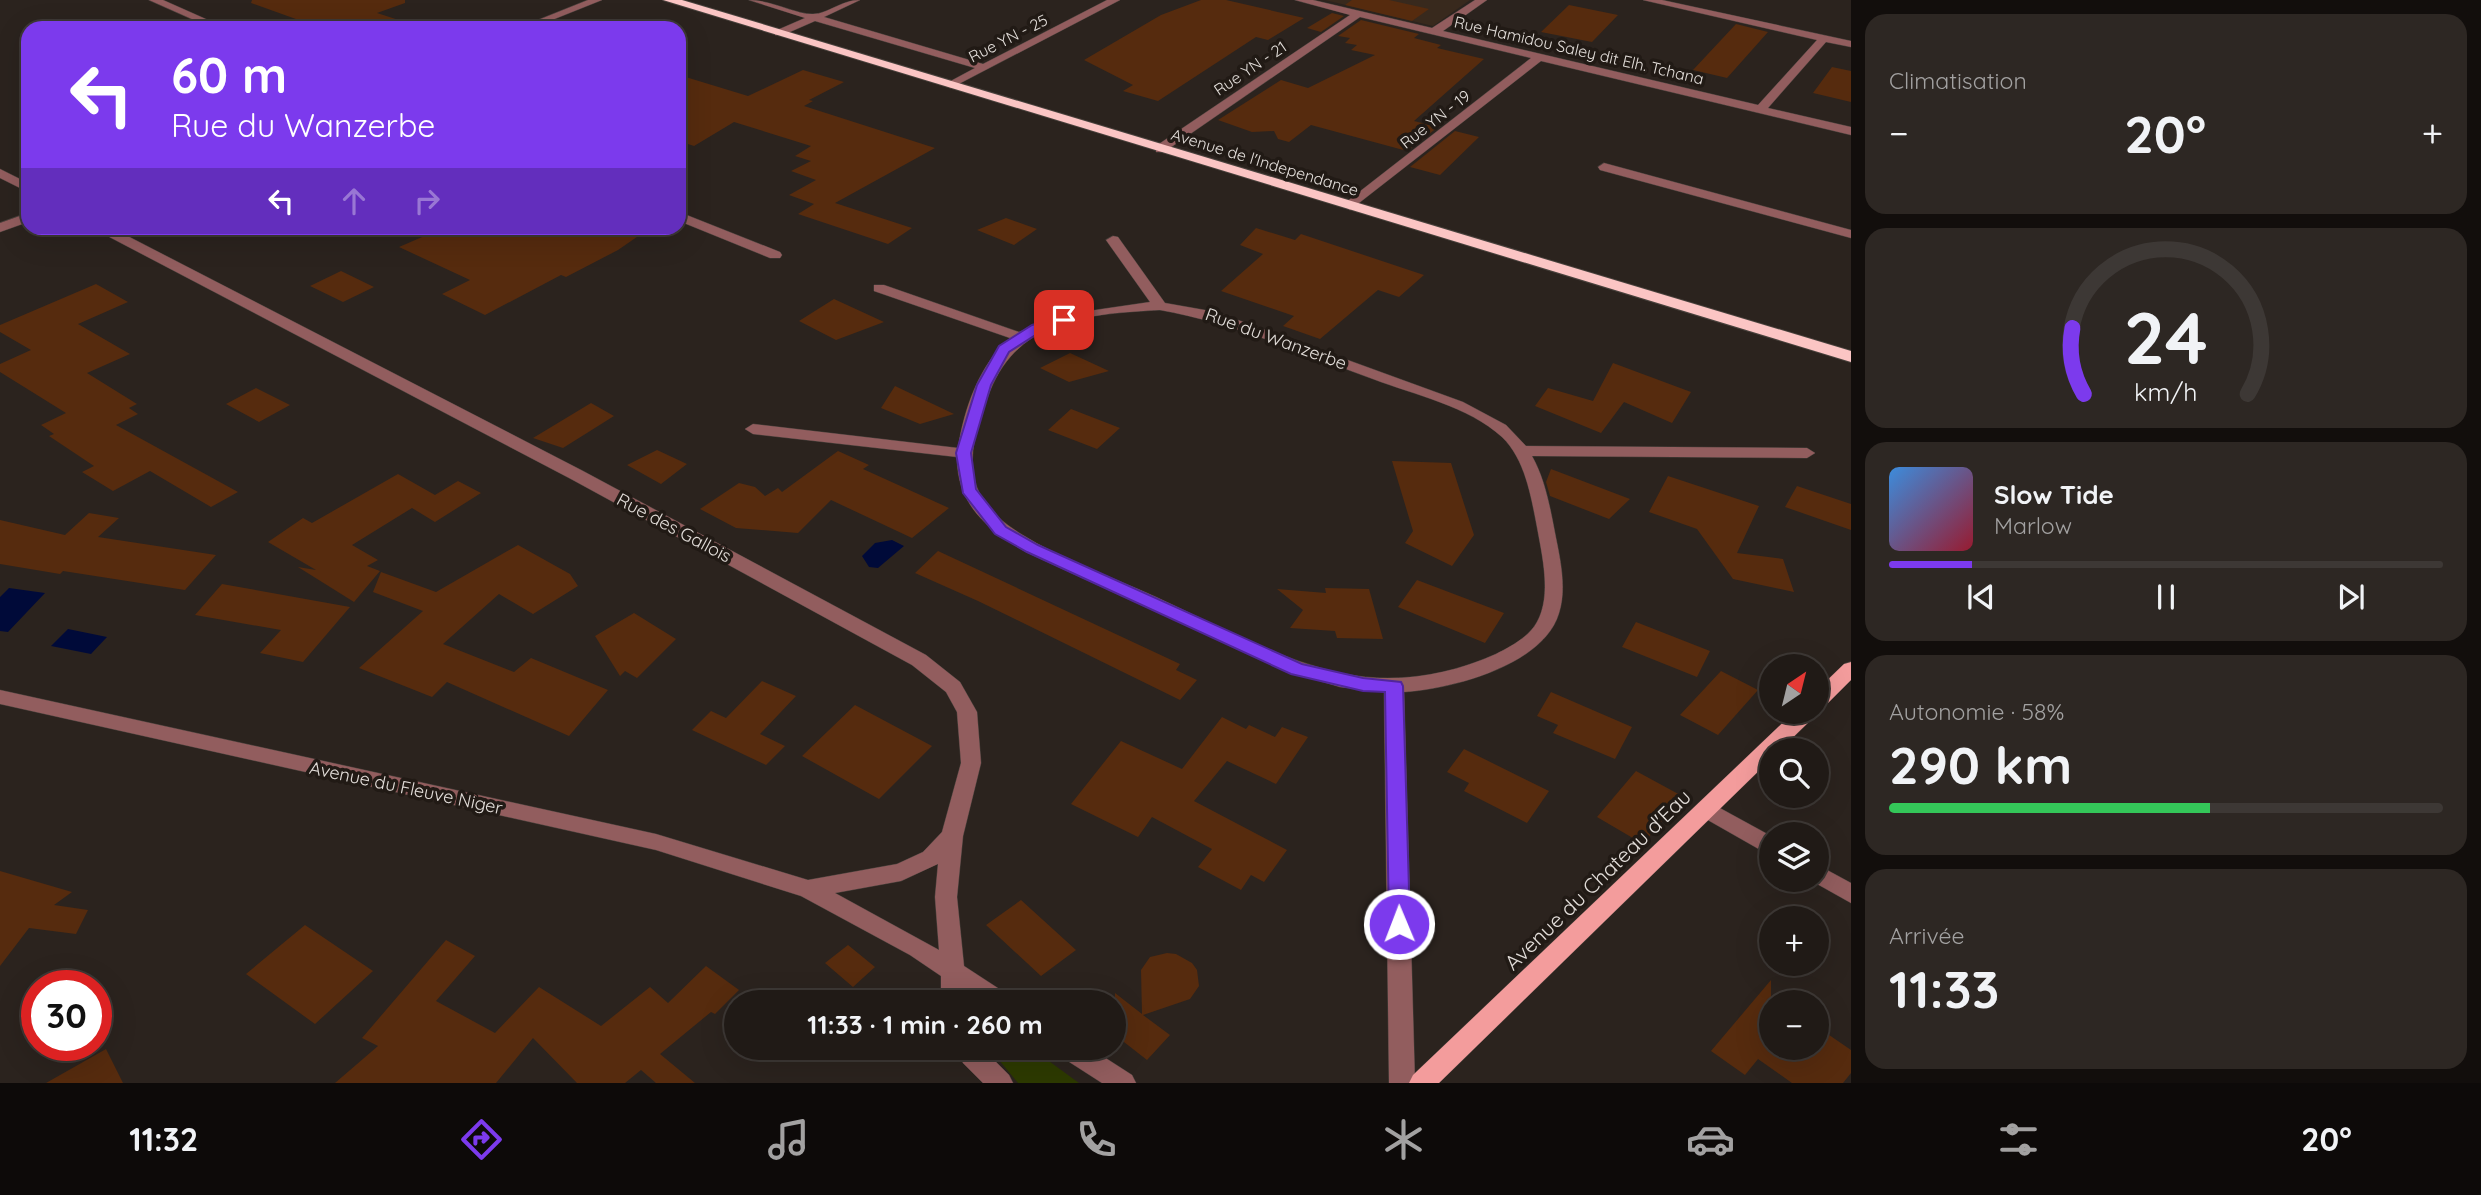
<!DOCTYPE html>
<html lang="fr">
<head>
<meta charset="utf-8">
<style>
	:root { --surface:#201a16; --page:#2d2723; --text:#f1f3f6; --muted:#a2a1a1; --line:#3d3835; --accent:#7c3aed }
	body { margin:0; font-family:Quicksand,sans-serif; background:var(--page); color:var(--text); height:100vh; display:flex; flex-direction:column; font-size:26px; white-space:nowrap }
	* { box-sizing:border-box; margin:0 }
	p { font-size:23px; color:var(--muted) }
	.icon { flex:none; width:38px; height:38px; fill:none; stroke:currentColor; stroke-width:2; stroke-linecap:round; stroke-linejoin:round }
	.map { position:relative; flex:1; overflow:hidden }
	.panel { display:flex; flex-direction:column; gap:14px; padding:14px; background:#120e0c; width:630px }
	.panel>* { flex:none }
	.guide { position:absolute; left:21px; top:21px; width:665px; height:214px; border-radius:21px; box-shadow:0 7px 28px #0002,0 0 0 2px var(--line); background:#7c3aed; color:#fff; overflow:hidden }
	.needle { width:46px; rotate:35deg }
	.fabs { position:absolute; left:1759px; top:654px; display:grid; gap:14px }
	.fabs a { display:grid; place-items:center; width:70px; height:70px; border-radius:50%; background:var(--surface); box-shadow:0 7px 28px #0002,0 0 0 2px var(--line); font-size:35px }
	.speed { position:absolute; left:21px; top:970px; display:flex; gap:14px; font-size:35px; font-weight:700; text-align:center }
	.speed>* { display:grid; place-content:center; width:91px; height:91px; border-radius:50%; background:var(--surface); box-shadow:0 7px 28px #0002,0 0 0 2px var(--line); line-height:1 }
	.speed .limit { border:10px solid #d22; background:#fff; color:#111 }
	.pin { position:absolute; display:grid; place-items:center; width:60px; height:60px; color:#fff; margin:-30px; border-radius:14px; box-shadow:0 4px 10px #0006 }
	.me { position:absolute; width:77px; margin:-38px; rotate:359deg; stroke-linejoin:round; filter:drop-shadow(0 0 5px #0008) }
	.turn { display:flex; align-items:center; gap:24px; height:147px; padding:0 35px; font-size:32px }
	.turn .icon { width:91px; height:91px; stroke-width:2.5 }
	.turn b { display:block; font-size:49px; line-height:60px }
	.lanes { display:flex; align-items:center; height:66px; padding:0 35px; background:#0003; justify-content:center; gap:35px; direction:ltr }
	.lanes .off { opacity:.35 }
	.big { font-size:52px; font-weight:700; line-height:1.1 }
	.panel .card { flex:1; display:flex; flex-direction:column; justify-content:center; gap:10px; min-width:0; padding:0 24px; border-radius:21px; background:var(--page) }
	.panel .dial { align-items:center; gap:0 }
	.dial svg { height:182px; overflow:visible; fill:none; stroke:var(--line); stroke-width:7; stroke-linecap:round; text-anchor:middle }
	.dial text { fill:var(--text); stroke:none }
	.song { display:flex; align-items:center; gap:21px }
	.cover { width:84px; height:84px; border-radius:10px; background:linear-gradient(135deg,hsl(210 70% 55%),hsl(350 70% 35%)) }
	.played { height:7px; border-radius:4px; background:linear-gradient(90deg,var(--accent) 15%,var(--line) 15%) }
	.keys { display:flex; justify-content:space-around; direction:ltr }
	.heat { display:flex; justify-content:space-between; align-items:center; font-size:38px; direction:ltr }
	.charge { height:10px; border-radius:5px; background:linear-gradient(90deg,#34c759 58%,var(--line) 0) }
	.trip { position:absolute; left:724px; top:990px; width:402px; height:70px; border-radius:35px; background:var(--surface); box-shadow:0 7px 28px #0002,0 0 0 2px var(--line); font-weight:700; line-height:70px; text-align:center }
	.tab-bar { display:flex; height:112px; justify-content:space-around; align-items:center; background:#0d0a09; color:var(--muted) }
	.tab-bar .icon { width:49px; height:49px }
	.tab-bar .current { color:var(--accent) }
	.tab-bar b { font-size:32px; color:var(--text) }
	main { display:flex; flex:1; min-height:0 }
	.map>svg:first-child { display:block }
	.education { fill:#38291d }
	.green { fill:#2d3a00 }
	.water { fill:#000a39 }
	.building { fill:#562b0e }
	.lines { fill:none; stroke-linecap:round; stroke-linejoin:round }
	.minor-casing { stroke:#48413c; stroke-width:1 }
	.major-casing { stroke:#48413c; stroke-width:1 }
	.highway-casing { stroke:#48413c; stroke-width:2 }
	.minor { fill:#925d5e; fill-rule:evenodd }
	.major { fill:#f39c9c; fill-rule:evenodd }
	.highway { fill:#fbc5c4; fill-rule:evenodd }
	.route { fill:#7c3aed; stroke:#51269a; stroke-width:2 }
	.labels { text-anchor:middle; stroke-width:7; stroke-linejoin:round; paint-order:stroke }
	.far-street-label { font-size:16px; fill:#e3deda; stroke:#211a15 }
	.street-label { font-size:18px; fill:#e3deda; stroke:#211a15 }
	.near-street-label { font-size:21px; fill:#e3deda; stroke:#211a15 }
</style>
</head>
<body>
<main>
<div class="map">
<svg width="1851" height="1083" viewBox="0 0 1851 1083">
	<rect width="100%" height="100%" fill="#2b231e"/>
	<path class="education" d="M1325,0H1470L1433,26Z"/>
	<path class="green" d="M989,1048H1031L1079,1083H1018Z"/>
	<path class="water" d="M892,540L904,546L878,568L869,567L862,556L875,543Z
		M9,588L45,593L8,632L0,631V597Z
		M68,629L107,637L91,654L51,646Z"/>
	<path class="building" d="M252,0H405V3L377,13L408,23L407,28H321L251,3Z
		M1201,0H1226L1304,18L1268,40L1256,37L1158,101L1123,91L1133,85L1084,60L1161,15Z
		M1352,0H1389L1429,9L1412,21L1345,5Z
		M1569,5L1618,15L1592,42L1541,32Z
		M1332,13L1344,16L1321,32L1307,28Z
		M1361,20L1419,34L1414,38L1441,45L1437,48L1484,59L1414,121L1438,127L1407,151L1311,125L1289,142L1278,139L1274,131L1252,132L1218,120L1281,80L1308,88L1375,55L1351,50L1357,45L1345,43L1350,38L1338,36Z
		M1736,24L1768,32L1727,78L1693,70Z
		M1832,67L1851,71V102L1813,93Z
		M803,70L844,82L809,100L813,101L804,106L935,148L835,203L912,228L888,244L798,214L814,204L789,195L816,180L791,171L811,161L795,156L811,146L734,122L694,146L679,141V75L748,96Z
		M1455,131L1479,137L1440,175L1410,167Z
		M1006,218L1037,229L1014,245L977,230Z
		M443,228H650L618,250L566,277L561,275L485,315L442,294L470,280L399,247Z
		M1256,228L1295,240L1301,234L1424,275L1399,297L1378,290L1320,339L1283,326L1294,316L1221,291L1263,254L1240,245Z
		M341,271L374,287L343,302L310,286Z
		M96,284L128,302L78,324L130,354L87,373L137,404L129,408L138,414L116,425L238,492L211,507L150,471L113,491L82,472L94,466L49,436L54,434L41,425L66,413L0,372V364L31,350L0,332V325Z
		M834,299L884,322L836,340L799,321Z
		M1070,353L1109,371L1069,382L1040,368Z
		M1613,363L1691,392L1672,423L1624,402L1601,433L1535,406L1548,388L1593,401Z
		M895,386L954,414L920,424L881,408Z
		M256,388L290,405L259,422L226,404Z
		M591,403L614,416L563,448L533,438Z
		M1071,409L1120,428L1097,449L1048,430Z
		M657,450L687,464L661,484L627,465Z
		M838,451L869,465L863,469L949,508L912,538L831,500L798,533L736,528L700,509L739,483L755,487L765,496L778,488L782,492Z
		M1392,461L1451,463L1474,535L1452,566L1405,543L1413,531Z
		M1551,469L1630,499L1609,519L1550,496L1546,482Z
		M398,474L435,495L458,481L481,493L435,522L412,508L352,545L378,560L367,566L380,571L354,602L298,567L316,570L268,542L303,518L312,523Z
		M1668,476L1759,506L1737,553L1783,559L1794,592L1733,579L1697,529L1649,512Z
		M1797,486L1851,504V530L1785,507Z
		M89,513L119,518L98,537L216,555L185,590L63,571L60,574L0,564V520L65,535Z
		M518,545L570,574L578,586L533,614L499,594L443,644L514,672L531,658L608,690L569,736L447,682L432,697L359,668L423,611L373,592L381,572L436,592Z
		M938,551L1180,664L1176,670L1197,680L1180,700L978,601L915,573Z
		M1417,580L1504,613L1485,643L1398,607Z
		M222,584L350,607L303,662L260,653L281,630L195,615Z
		M1325,588L1369,589L1383,639L1337,638L1335,631L1290,628L1303,610L1277,589L1326,593Z
		M634,613L676,639L637,678L625,671L620,676L595,636Z
		M1636,622L1710,651L1697,677L1622,647Z
		M1721,671L1758,690L1718,735L1680,715Z
		M762,681L796,696L760,734L785,746L766,765L692,730L711,711L726,718Z
		M1551,692L1632,727L1615,759L1553,733L1558,725L1537,716Z
		M855,705L932,746L879,799L802,756Z
		M1222,717L1246,729L1249,725L1275,737L1282,727L1308,737L1276,784L1227,761L1194,801L1287,850L1264,882L1251,875L1241,890L1198,867L1212,849L1152,817L1138,837L1071,804L1121,741L1182,769Z
		M1464,749L1549,791L1527,823L1464,791L1469,783L1447,772Z
		M1636,771L1682,796L1643,844L1597,817Z
		M0,871L72,892L54,905L88,910L76,934L29,928L0,966Z
		M1021,900L1076,950L1041,976L986,925Z
		M305,925L373,971L315,1024L246,974Z
		M446,940L475,956L436,1001L495,1033L539,987L601,1026L650,987L668,1003L706,966L739,990L715,1014L711,1012L660,1054L695,1083H656L641,1070L625,1083H577L533,1038L496,1083H335L378,1046L362,1038Z
		M848,945L875,967L853,987L825,963Z
		M1167,953L1176,954L1192,963L1197,970L1199,986L1190,999L1143,1015L1170,1035L1147,1060L1115,1035V993L1142,1014L1141,970L1150,957Z
		M1771,980V1048H1816V1026L1851,1050V1073L1843,1083H1792L1758,1059L1745,1075L1711,1051Z
		M106,1049L123,1083H46Z"/>
	<g class="lines">
		<g class="minor-casing">
			<path id="minor" d="M149,0H163L226,28H212Z
				M588,0H602L532,28H518Z
				M749,0C771,0 798,15 813,14C828,14 841,0 860,0L824,17L983,64L1107,0H1120L951,88L945,85L947,83L975,68L815,21L783,35H775V31L805,18Z
				M1295,0H1313L1432,28L1475,0H1487L1443,31L1758,105L1817,40L1643,0H1662L1851,41V47L1826,42L1768,108L1851,127V135L1541,61L1350,210L1344,206L1345,203L1531,58L1360,17L1164,152H1156V146L1350,15Z
				M1604,163L1851,230V238L1600,170L1598,167Z
				M0,169L28,183V192L0,178Z
				M679,212L780,252L782,255L780,258H770L679,221Z
				M28,213V222L0,232V223Z
				M97,228H112L583,471L926,655L960,682L977,712L981,763L963,836L957,897L964,966L1010,996L1014,1003H982L965,991V1003H941V976L910,955L801,896L656,850L0,704V690L656,834L808,880L897,864L923,852L942,832L961,763L957,712L946,692L912,665L571,479L98,231ZM938,864L935,897L939,950L835,893L901,881Z
				M1113,236L1118,237L1165,303L1216,312L1463,402L1506,425L1526,446L1807,448L1815,453L1807,458L1532,456C1545,479 1550,507 1555,533C1560,558 1567,588 1559,613C1544,665 1452,689 1404,692L1415,1083H1389L1384,692L1340,687L1284,670L1026,552C987,529 957,505 957,457L753,434L745,429L753,424L958,448C964,409 979,365 1010,338L874,291V285H884L1019,332L1068,314L1150,302L1106,240ZM1160,310C1234,323 1303,354 1373,379C1415,395 1468,406 1502,437C1525,459 1531,496 1537,527C1542,555 1552,595 1537,622C1529,637 1510,647 1496,654C1440,679 1380,686 1321,668C1264,652 1210,622 1156,597C1112,577 1062,560 1021,534C1005,524 987,510 979,492C964,461 978,421 990,391C1019,318 1090,314 1160,310Z
				M1707,801L1771,836V856L1699,815L1696,809L1699,803Z
				M1816,864L1851,883V903L1810,880H1816Z
				M957,1048H982L1009,1075L1013,1083H983L963,1063Z
				M1057,1048H1090L1132,1075L1136,1083H1102L1060,1056Z"/>
		</g>
		<g class="major-casing">
			<path id="major" d="M1851,662V680L1823,708L1816,710V691L1844,664Z
				M1816,711L1817,712L1814,717L1779,751H1771V759L1439,1083H1409L1413,1075L1794,712Z"/>
		</g>
		<g class="highway-casing">
			<path id="highway" d="M663,0H682L1851,351V362Z"/>
		</g>
		<use href="#minor" class="minor"/>
		<use href="#major" class="major"/>
		<use href="#highway" class="highway"/>
	</g>
	<path class="route" d="M1064,316L1071,320L1069,323L1042,331L1009,352L991,385L971,453L976,489L1006,527L1038,545L1302,664L1363,678L1401,682L1403,686L1410,924L1406,930L1399,933L1392,930L1389,924L1385,692L1363,691L1291,674L1027,552L995,534L963,493L956,453L977,385L999,346L1032,325Z"/>
	<g class="labels">
		<g class="far-street-label">
			<text transform="translate(1008 38) rotate(-27)" y="6">Rue YN - 25</text>
			<text transform="translate(1579 50) rotate(13)" y="6">Rue Hamidou Saley dit Elh. Tchana</text>
			<text transform="translate(1250 68) rotate(-34)" y="6">Rue YN - 21</text>
			<text transform="translate(1435 119) rotate(-38)" y="6">Rue YN - 19</text>
			<text transform="translate(1265 162) rotate(17)" y="6">Avenue de l'Independance</text>
		</g>
		<g class="street-label">
			<text transform="translate(1276 339) rotate(20)" y="6">Rue du Wanzerbe</text>
			<text transform="translate(674 528) rotate(28)" y="6">Rue des Gallois</text>
			<text transform="translate(406 788) rotate(12)" y="6">Avenue du Fleuve Niger</text>
		</g>
		<g class="near-street-label">
			<text transform="translate(1598 880) rotate(-44)" y="7">Avenue du Chateau d'Eau</text>
		</g>
	</g>
</svg>
<div class="fabs">
<a><svg class="needle" viewBox="-14 -14 28 28"><path d="M0-13l5 13h-10z" fill="#e53935"/><path d="M0 13l5-13h-10z" fill="#a2a1a1"/></svg></a>
<a><svg class="icon" aria-label="search" viewBox="0 0 24 24"><circle cx="10" cy="10" r="6"/><path d="M15 15l6 6"/></svg></a>
<a><svg class="icon" aria-label="layers" viewBox="0 0 24 24"><path d="M12 4l9 5-9 5-9-5zM3 14l9 5 9-5"/></svg></a>
<a>+</a>
<a>−</a>
</div>
<div class="speed"><div class="limit">30</div></div>
<div class="pin" style="left:1064px;top:320px;background:#d93025"><svg class="icon" aria-label="arrive" viewBox="0 0 24 24"><path d="M6 21V4h12l-3 4 3 4H6"/></svg></div>
<svg class="me" style="left:1399px;top:924px" viewBox="-20 -20 40 40"><circle r="17" fill="#7c3aed" stroke="#fff" stroke-width="3"/><path d="M0-11L8 9 0 5-8 9z" fill="#fff"/></svg>
<div class="trip">11:33 · 1 min · 260 m</div>
<div class="guide">
<div class="turn"><svg class="icon" aria-label="left" viewBox="0 0 24 24"><path d="M17 20v-9H6M10 6l-5 5 5 5"/></svg><div><b>60 m</b>Rue du Wanzerbe</div></div>
<div class="lanes"><svg class="icon" aria-label="left" viewBox="0 0 24 24"><path d="M17 20v-9H6M10 6l-5 5 5 5"/></svg><svg class="icon off" aria-label="ahead" viewBox="0 0 24 24"><path d="M12 20V5M6 11l6-6 6 6"/></svg><svg class="icon off" aria-label="right" viewBox="0 0 24 24"><path d="M7 20v-9h11M14 6l5 5-5 5"/></svg></div>
</div>
</div>
<section class="panel">
<div class="card"><p>Climatisation</p>
<div class="heat"><a>−</a><b class="big">20°</b><a>+</a></div>
</div>
<div class="card dial"><svg viewBox="0 0 100 80">
<path d="M14 69A42 42 0 1 1 86 69"/>
<path d="M14 69A42 42 0 0 1 9 40" stroke="#7c3aed"/>
<text x="50" y="56" font-size="32" font-weight="700">24</text>
<text x="50" y="72" font-size="11">km/h</text>
</svg></div>
<div class="card">
<div class="song"><i class="cover"></i><div><b>Slow Tide</b><p>Marlow</p></div></div>
<div class="played"></div>
<div class="keys"><svg class="icon" aria-label="previous" viewBox="0 0 24 24"><path d="M18 5L8 12l10 7zM5 5v14"/></svg><svg class="icon" aria-label="pause" viewBox="0 0 24 24"><path d="M8 5v14M16 5v14"/></svg><svg class="icon" aria-label="next" viewBox="0 0 24 24"><path d="M6 5l10 7-10 7zM19 5v14"/></svg></div>
</div>
<div class="card"><p>Autonomie · 58%</p><b class="big">290 km</b><div class="charge"></div></div>
<div class="card"><p>Arrivée</p><b class="big">11:33</b></div>
</section>
</main>
<nav class="tab-bar">
<b>11:32</b>
<svg class="icon current" aria-label="directions" viewBox="0 0 24 24"><path d="M12 3l9 9-9 9-9-9zM9 14v-3h6M13 9l2 2-2 2"/></svg>
<svg class="icon" aria-label="music" viewBox="0 0 24 24"><path d="M9 18V5l10-2v13"/><circle cx="6" cy="18" r="3"/><circle cx="16" cy="16" r="3"/></svg>
<svg class="icon" aria-label="phone" viewBox="0 0 24 24"><path d="M5 4h4l2 5-3 2q2 4 5 5l2-3 5 2v4C11 20 4 13 5 4z"/></svg>
<svg class="icon" aria-label="climate" viewBox="0 0 24 24"><path d="M12 3v18M4 7l16 10M4 17L20 7"/></svg>
<svg class="icon" aria-label="car" viewBox="0 0 24 24"><path d="M5 17H2v-5l4-1 3-4h7l3 4 3 1v5h-3M9 17h6M6 11h13"/><circle cx="7" cy="17" r="2"/><circle cx="17" cy="17" r="2"/></svg>
<svg class="icon" aria-label="filters" viewBox="0 0 24 24"><path d="M4 7h16M4 17h16"/><circle cx="9" cy="7" r="2"/><circle cx="15" cy="17" r="2"/></svg>
<b>20°</b>
</nav>
</body>
</html>
